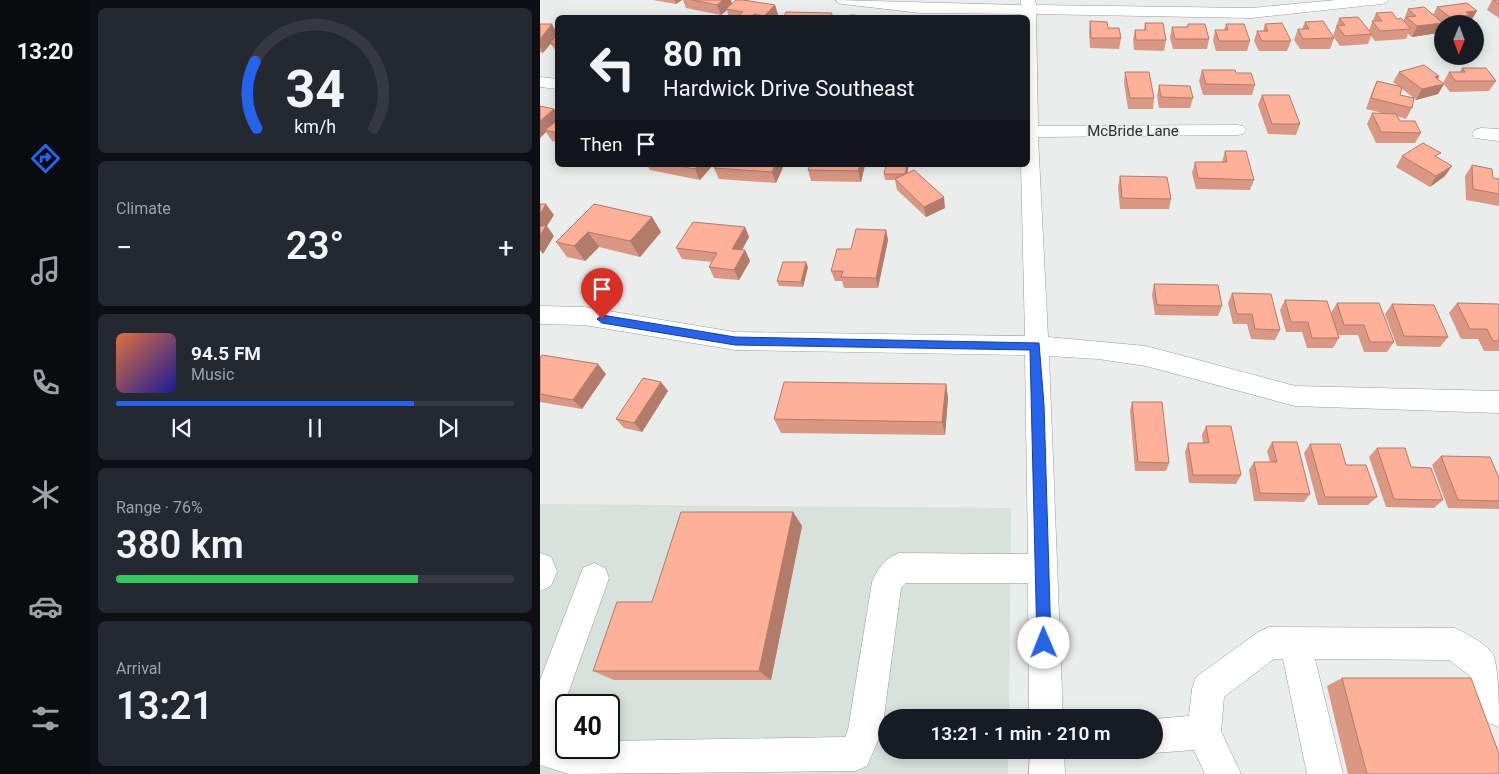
<!DOCTYPE html>
<html lang="en">
<head>
<meta charset="utf-8">
<style>
	:root { --surface:#171b24; --page:#242831; --text:#f1f3f6; --muted:#9ea1a6; --line:#363941; --accent:#2563eb }
	body { margin:0; font-family:Roboto,sans-serif; background:var(--page); color:var(--text); height:100vh; display:flex; flex-direction:column; font-size:19px; white-space:nowrap }
	* { box-sizing:border-box; margin:0 }
	p { font-size:16px; color:var(--muted) }
	.icon { flex:none; width:28px; height:28px; fill:none; stroke:currentColor; stroke-width:2; stroke-linecap:round; stroke-linejoin:round }
	.map { position:relative; flex:1; overflow:hidden }
	.drawer { display:flex; flex-direction:column; gap:8px; padding:8px; background:#0d0f14; width:450px }
	.drawer>* { flex:none }
	.guide { position:absolute; left:15px; top:15px; width:475px; height:152px; border-radius:8px; box-shadow:0 2px 12px #0003; background:#171b24; color:var(--text); overflow:hidden }
	.needle { width:32px; rotate:181deg }
	.fabs { position:absolute; left:894px; top:15px; display:grid; gap:10px }
	.fabs a { display:grid; place-items:center; width:50px; height:50px; border-radius:50%; background:var(--surface); box-shadow:0 2px 12px #0003; font-size:25px }
	.speed { position:absolute; left:15px; top:694px; display:flex; gap:10px; font-size:25px; font-weight:700; text-align:center }
	.speed>* { display:grid; place-content:center; width:65px; height:65px; border-radius:50%; background:var(--surface); box-shadow:0 2px 12px #0003; line-height:1 }
	.speed .limit { border:2px solid #111; border-radius:8px; background:#fff; color:#111 }
	.pin { position:absolute; display:grid; place-items:center; width:42px; height:42px; color:#fff; margin:-51px -21px; border-radius:50% 50% 50% 0; rotate:-45deg; box-shadow:0 0 5px #0007 }
	.pin .icon { rotate:45deg }
	.me { position:absolute; width:55px; margin:-28px; rotate:359deg; stroke-linejoin:round; filter:drop-shadow(0 0 4px #0008) }
	.turn { display:flex; align-items:center; gap:18px; height:105px; padding:0 25px; font-size:22px }
	.turn .icon { width:65px; height:65px; stroke-width:2.5 }
	.turn b { display:block; font-size:35px; line-height:42px }
	.then { display:flex; align-items:center; height:48px; padding:0 25px; background:#0003; gap:10px; font-size:19px }
	.big { font-size:38px; font-weight:600; line-height:1.1 }
	.drawer .card { flex:1; display:flex; flex-direction:column; justify-content:center; gap:8px; min-width:0; padding:0 18px; border-radius:8px; background:var(--page) }
	.drawer .dial { align-items:center; gap:0 }
	.dial svg { height:130px; overflow:visible; fill:none; stroke:var(--line); stroke-width:7; stroke-linecap:round; text-anchor:middle }
	.dial text { fill:var(--text); stroke:none }
	.song { display:flex; align-items:center; gap:15px }
	.cover { width:60px; height:60px; border-radius:8px; background:linear-gradient(135deg,hsl(20 70% 55%),hsl(240 70% 35%)) }
	.played { height:5px; border-radius:2px; background:linear-gradient(90deg,var(--accent) 75%,var(--line) 75%) }
	.keys { display:flex; justify-content:space-around; direction:ltr }
	.heat { display:flex; justify-content:space-between; align-items:center; font-size:28px; direction:ltr }
	.charge { height:8px; border-radius:4px; background:linear-gradient(90deg,#34c759 76%,var(--line) 0) }
	.trip { position:absolute; left:338px; top:709px; width:285px; height:50px; border-radius:25px; background:var(--surface); box-shadow:0 2px 12px #0003; font-weight:600; line-height:50px; text-align:center }
	main { display:flex; flex:1; min-height:0 }
	.menu { display:flex; flex-direction:column; width:90px; justify-content:space-around; align-items:center; background:#090b0e; color:var(--muted) }
	.menu .icon { width:35px; height:35px }
	.menu .current { color:var(--accent) }
	.menu b { font-size:22px; color:var(--text) }
	.map>svg:first-child { display:block }
	.built { fill:#d7e2dc; fill-rule:evenodd }
	.lines { fill:none; stroke-linecap:round; stroke-linejoin:round }
	.minor-casing { stroke:#999c9b; stroke-width:1 }
	.minor { fill:#fff; fill-rule:evenodd }
	.wall { fill:#da9783; fill-rule:evenodd }
	.shaded-wall { fill:#b27b6a }
	.building { fill:#feb098; stroke:#b27b6a }
	.route { fill:#2563eb; stroke:#184099 }
	.labels { text-anchor:middle; stroke-width:4; stroke-linejoin:round; paint-order:stroke }
	.far-street-label { font-size:15px; fill:#2f302f; stroke:#e9edeb }
</style>
</head>
<body>
<main>
<nav class="menu">
<b>13:20</b>
<svg class="icon current" aria-label="directions" viewBox="0 0 24 24"><path d="M12 3l9 9-9 9-9-9zM9 14v-3h6M13 9l2 2-2 2"/></svg>
<svg class="icon" aria-label="music" viewBox="0 0 24 24"><path d="M9 18V5l10-2v13"/><circle cx="6" cy="18" r="3"/><circle cx="16" cy="16" r="3"/></svg>
<svg class="icon" aria-label="phone" viewBox="0 0 24 24"><path d="M5 4h4l2 5-3 2q2 4 5 5l2-3 5 2v4C11 20 4 13 5 4z"/></svg>
<svg class="icon" aria-label="climate" viewBox="0 0 24 24"><path d="M12 3v18M4 7l16 10M4 17L20 7"/></svg>
<svg class="icon" aria-label="car" viewBox="0 0 24 24"><path d="M5 17H2v-5l4-1 3-4h7l3 4 3 1v5h-3M9 17h6M6 11h13"/><circle cx="7" cy="17" r="2"/><circle cx="17" cy="17" r="2"/></svg>
<svg class="icon" aria-label="filters" viewBox="0 0 24 24"><path d="M4 7h16M4 17h16"/><circle cx="9" cy="7" r="2"/><circle cx="15" cy="17" r="2"/></svg>
</nav>
<section class="drawer">
<div class="card dial"><svg viewBox="0 0 100 80">
<path d="M14 69A42 42 0 1 1 86 69"/>
<path d="M14 69A42 42 0 0 1 13 28" stroke="#2563eb"/>
<text x="50" y="56" font-size="32" font-weight="700">34</text>
<text x="50" y="72" font-size="11">km/h</text>
</svg></div>
<div class="card"><p>Climate</p>
<div class="heat"><a>−</a><b class="big">23°</b><a>+</a></div>
</div>
<div class="card">
<div class="song"><i class="cover"></i><div><b>94.5 FM</b><p>Music</p></div></div>
<div class="played"></div>
<div class="keys"><svg class="icon" aria-label="previous" viewBox="0 0 24 24"><path d="M18 5L8 12l10 7zM5 5v14"/></svg><svg class="icon" aria-label="pause" viewBox="0 0 24 24"><path d="M8 5v14M16 5v14"/></svg><svg class="icon" aria-label="next" viewBox="0 0 24 24"><path d="M6 5l10 7-10 7zM19 5v14"/></svg></div>
</div>
<div class="card"><p>Range · 76%</p><b class="big">380 km</b><div class="charge"></div></div>
<div class="card"><p>Arrival</p><b class="big">13:21</b></div>
</section>
<div class="map">
<svg width="959" height="774" viewBox="0 0 959 774">
	<rect width="100%" height="100%" fill="#e9edeb"/>
	<path class="built" d="M0,504L471,508L469,717L346,718V750H468V774H0ZM26,705H69V748H26Z"/>
	<g class="lines">
		<g class="minor-casing">
			<path id="minor" d="M296,0L481,5V0H495L496,5L711,8L796,0H848L846,3L841,4L711,18L496,14L498,126L697,125L703,126L706,130L703,134L697,135L498,137L508,337L606,346L755,386L959,391V413L755,406L606,366L558,359L509,356L523,718H489L488,583H366L361,588L342,731L327,766L315,771L29,774L0,765V680L43,568L54,563L65,568L69,578L19,719L23,738L26,739V748H69V741L305,737L308,730L332,582C338,568 345,559 359,553L488,554L485,355L195,350L44,325L0,324V306L44,307L195,332L485,336L481,165H488V18H480L481,14L380,13L303,4L298,3Z
				M0,77L18,79V89L0,87Z
				M941,128L959,129V141L935,138L932,134L935,130Z
				M0,553L11,557L17,571L11,586L0,591Z
				M729,627L914,628C924,632 947,644 953,654C959,670 959,707 959,727L947,722L929,675L909,660L775,659L803,774H767L743,659H734L684,697L681,731L701,774H665L654,750L614,753L607,750H614V719L649,716L652,689L656,677L718,632Z
				M490,750H524L525,774H489Z"/>
		</g>
		<use href="#minor" class="minor"/>
	</g>
	<path class="wall" d="M113,0H142L136,4Z
		M143,0H191L192,4L235,5L238,15L236,18H189L187,10L181,15L146,8Z
		M952,0H959V18L947,10Z
		M897,7L931,21L926,22L925,24H902V26V25L898,33L872,37L868,34L866,39L835,41L831,36L828,44L800,46L793,36L799,18L829,30L836,13L864,21V19L868,9L893,15Z
		M550,21L568,28L581,38L579,49L550,48L549,32Z
		M765,22L794,38L790,49H760L754,40L758,29H762Z
		M605,23L626,40L624,51L594,50L593,40L595,30H604Z
		M0,24L3,53L0,52Z
		M648,24L669,39L667,49H633L630,38L632,27H647Z
		M686,24L710,41L707,51H676L673,41L675,30H684Z
		M725,24L751,41L747,51H719L714,41L717,31H723Z
		M18,37V54L11,44Z
		M922,68L956,81L949,91L910,92L903,83L909,72H920Z
		M662,70L696,73L715,85L712,95H663L659,81Z
		M585,72L614,98L613,109H588L584,83Z
		M859,72L899,76L898,79L904,84L898,94L876,100L874,98L872,108L866,119L857,116L860,121L881,133L875,143H836L827,124L832,113L846,114L826,109L832,92L837,81L858,86L853,82ZM862,89L874,98L860,95Z
		M619,85L653,98L650,108H619L617,96Z
		M722,95L760,124L756,135L728,134L718,105Z
		M14,109L18,114V142L12,141L6,132L0,138Z
		M685,151L714,180L710,190L656,189L652,173L655,162H682Z
		M862,156L897,158L905,176L890,187L856,167Z
		M107,165H173L160,180L110,170Z
		M176,165H244L236,183L179,179L174,168Z
		M325,165L321,182L271,181L268,170Z
		M932,165L953,178L959,179V206L926,200L925,176Z
		M368,173L405,208L386,217L357,190L355,180H345L344,174Z
		M580,176L631,199L629,209H580L578,187Z
		M54,204L112,217L121,232L100,257L59,247L45,261L27,257L16,242Z
		M205,227L209,237L202,250H205L210,261L199,280L174,278L169,267L172,262L142,259L136,248Z
		M346,230L348,240L338,288H304L302,281H295L291,271L311,249Z
		M268,267L263,287L239,286L237,281Z
		M614,284L682,306L678,316L615,315L612,295Z
		M692,293L740,330L735,340L711,339L707,324H693L688,303Z
		M745,300L799,338L793,348H767L762,332H746L740,310Z
		M797,303L854,342L847,352H824L818,335H798L791,313Z
		M917,303L959,305V351H944L938,339H921L909,313Z
		M852,304L908,337L900,347L857,346L845,314Z
		M0,358L66,374L42,409L0,402Z
		M121,382L128,391L102,432L84,428L76,419Z
		M406,384L408,398L405,435L241,433L234,419Z
		M592,402L629,463L626,471H595L590,411Z
		M666,426L701,475L696,484L649,483L645,452L648,443H663L662,435Z
		M732,442L770,494L764,502L714,501L709,470L714,462H730L727,451Z
		M770,444L806,465L837,497L828,505H778L764,453Z
		M837,448L871,467L903,500L894,508L846,507L829,457Z
		M901,456L959,478V509L908,508L892,465Z
		M253,512L262,526L231,680H74L53,671Z
		M802,678L959,774H808L787,686Z"/>
	<path class="shaded-wall" d="M135,0H142L136,4Z
		M183,0H191L192,5L186,9L187,10L181,15L177,5Z
		M235,5L238,15L236,18H224V16Z
		M937,11L931,21L926,22L925,24H908L911,18L926,12Z
		M903,23L898,33L872,37L877,26Z
		M12,24L18,35L3,53L0,47V39Z
		M899,76L894,86L904,84L898,94L876,100L882,89L895,77Z
		M14,109L18,114V123L5,130L6,132L0,138V121Z
		M158,165H173L160,180L155,169Z
		M235,165H244L236,183L232,172Z
		M320,165H325L321,182L318,171Z
		M367,165H369L366,180L365,174Z
		M912,166L905,176L890,187L896,176Z
		M404,197L405,208L386,217L384,207Z
		M6,204L14,215L7,226L14,236L3,254L0,250V214Z
		M112,217L121,232L100,257L90,241Z
		M205,227L209,237L197,259L192,249Z
		M346,230L348,240L338,288L336,278Z
		M48,232L59,247L45,261L34,246Z
		M205,250L210,261L199,280L194,270Z
		M266,262L268,267L263,287L261,282Z
		M58,364L66,374L42,409L33,400Z
		M121,382L128,391L102,432L94,423Z
		M406,384L408,398L405,435L402,422Z
		M253,512L262,526L231,680L219,671Z"/>
	<path class="building" d="M152,0H183L177,5Z
		M196,0H203L235,5L224,16L214,14L211,18H205L198,16L203,12L186,9Z
		M953,0H959V4Z
		M927,3L937,11L926,12L930,15L911,18L897,7Z
		M884,7L903,23L877,26L866,17L876,16L868,9Z
		M246,12L292,13L291,18H243Z
		M852,12L857,19L861,18L871,29L840,31L832,21H842L836,13Z
		M310,15L327,16L326,18H309Z
		M818,17L832,34L805,36L797,26L805,25L799,18Z
		M550,21L567,22L568,28H579L581,38H551Z
		M783,21L794,38L763,39L758,29H769L765,22Z
		M605,23H623L626,40H596L595,30H606Z
		M742,23L751,41H722L717,31H728L725,24Z
		M0,24H12L0,39Z
		M648,24H665L669,39H635L632,27H648Z
		M686,24H704L710,41H679L675,30H688Z
		M18,37V44H11Z
		M884,65L899,76L895,77L904,84L882,89L859,72Z
		M922,68H946L956,81H916L909,72H925Z
		M662,70H695L696,73H711L715,85L666,84Z
		M585,72H609L614,98H590Z
		M837,81L862,87L860,95L874,98L872,108L831,98Z
		M619,85L650,86L653,98L621,97Z
		M722,95H749L760,124H732Z
		M0,106L14,109L0,121Z
		M832,113L856,114L860,121H875L881,133L841,132Z
		M18,120V133L5,130Z
		M883,143L901,153L895,156L912,166L896,176L862,156Z
		M685,151H706L714,180L658,178L655,162H687Z
		M133,165H158L155,169Z
		M176,165H235L232,172L174,168Z
		M270,165H320L318,171L268,170Z
		M346,165H367L365,174H344Z
		M932,165L952,169L953,178L959,179V194L933,189Z
		M374,170L404,197L384,207L355,179Z
		M580,176L627,177L631,199L582,198Z
		M0,204H6L0,214Z
		M54,204L112,217L90,241L48,232L34,246L16,242Z
		M153,222L205,227L192,249L205,250L194,270L169,267L177,253L136,248Z
		M0,226H6L0,235Z
		M316,229L346,230L336,278L301,277L303,271H291L297,249H311Z
		M243,262H266L261,282L237,281Z
		M614,284L678,285L682,306L617,305Z
		M692,293L731,294L740,330L715,329L712,314H697Z
		M745,300L787,301L799,338H772L768,322H751Z
		M797,303H839L854,342H830L824,325H804Z
		M917,303L958,304L959,305V341H953L947,329H930Z
		M852,304L894,305L908,337L864,336Z
		M2,355L58,364L33,400L0,394V358Z
		M103,378L121,382L94,423L76,419Z
		M244,382L406,384L402,422L234,419Z
		M592,402H622L629,463L598,462Z
		M666,426H691L701,475H653L648,443H669Z
		M732,442H757L770,494L720,493L714,462H737Z
		M770,444H800L806,465H826L837,497H785Z
		M837,448H865L871,467L891,468L903,500L854,499Z
		M901,456L950,457L959,478V501L918,500Z
		M141,512H253L219,671H53L77,602H112Z
		M802,678H931L959,754V774H827Z"/>
	<path class="route" d="M62,315L195,337L499,343L504,405L511,643L509,648L504,651L499,648L497,643L490,350L195,345L62,323L57,319Z"/>
	<g class="labels">
		<g class="far-street-label">
			<text x="593" y="136">McBride Lane</text>
		</g>
	</g>
</svg>
<div class="fabs">
<a><svg class="needle" viewBox="-14 -14 28 28"><path d="M0-13l5 13h-10z" fill="#e53935"/><path d="M0 13l5-13h-10z" fill="#9ea1a6"/></svg></a>
</div>
<div class="speed"><div class="limit">40</div></div>
<div class="pin" style="left:62px;top:319px;background:#d93025"><svg class="icon" aria-label="arrive" viewBox="0 0 24 24"><path d="M6 21V4h12l-3 4 3 4H6"/></svg></div>
<svg class="me" style="left:504px;top:643px" viewBox="-20 -20 40 40"><circle r="19" fill="#fff"/><path d="M0-13L10 11 0 6-10 11z" fill="#2563eb"/></svg>
<div class="trip">13:21 · 1 min · 210 m</div>
<div class="guide">
<div class="turn"><svg class="icon" aria-label="left" viewBox="0 0 24 24"><path d="M17 20v-9H6M10 6l-5 5 5 5"/></svg><div><b>80 m</b>Hardwick Drive Southeast</div></div>
<div class="then">Then<svg class="icon" aria-label="arrive" viewBox="0 0 24 24"><path d="M6 21V4h12l-3 4 3 4H6"/></svg></div>
</div>
</div>
</main>
</body>
</html>
